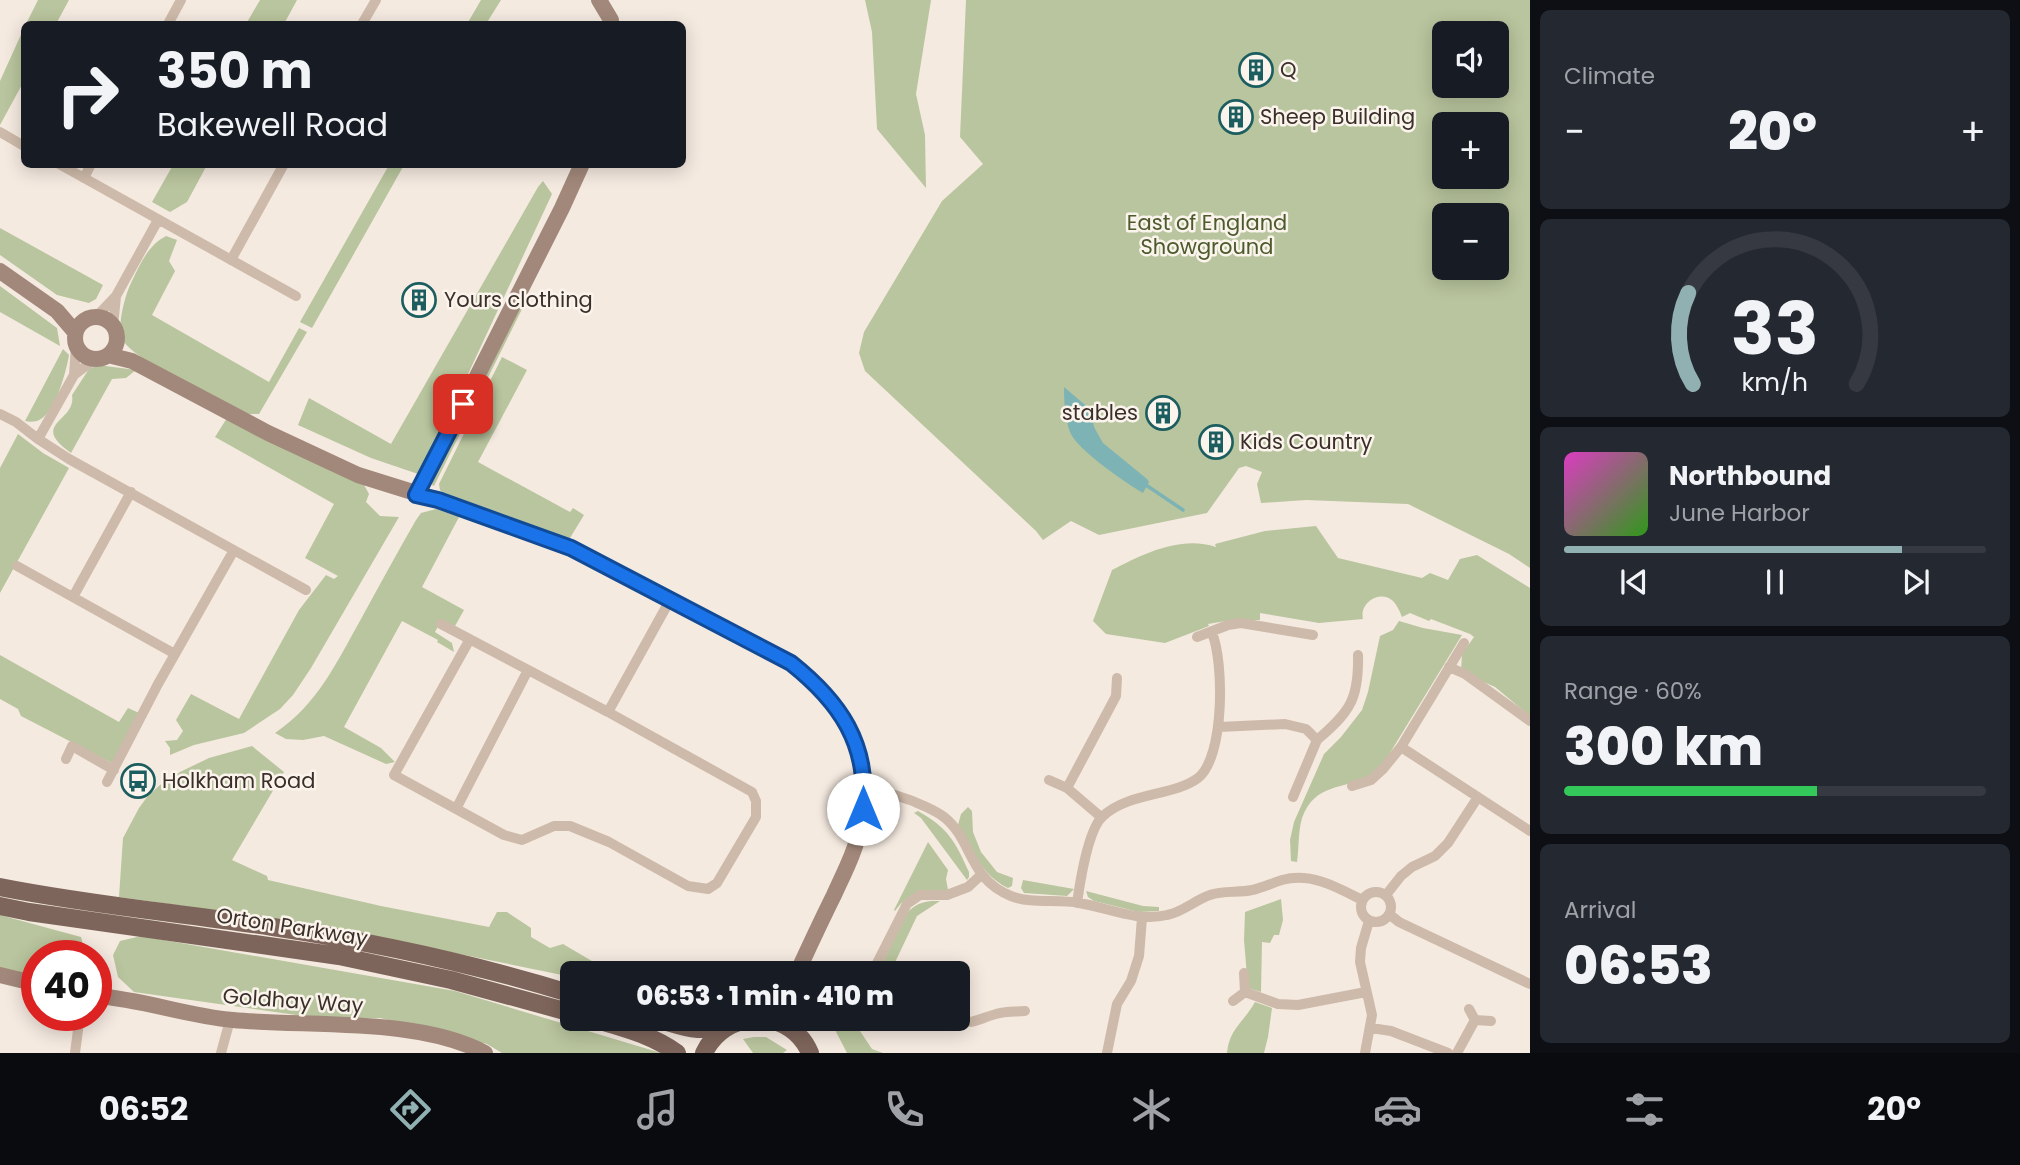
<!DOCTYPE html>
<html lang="en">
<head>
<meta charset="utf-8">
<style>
	:root { --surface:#171b24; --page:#242831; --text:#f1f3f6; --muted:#9ea1a6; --line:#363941; --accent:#91b0b2 }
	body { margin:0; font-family:Poppins,sans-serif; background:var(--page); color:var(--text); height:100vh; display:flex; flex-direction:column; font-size:26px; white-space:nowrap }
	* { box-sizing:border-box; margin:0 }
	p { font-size:23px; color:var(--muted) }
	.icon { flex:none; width:38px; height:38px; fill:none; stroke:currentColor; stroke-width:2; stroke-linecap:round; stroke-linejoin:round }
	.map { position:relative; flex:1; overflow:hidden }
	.drawer { display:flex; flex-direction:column; gap:10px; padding:10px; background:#0d0f14; width:490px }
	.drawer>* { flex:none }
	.hud { position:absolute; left:21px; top:21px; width:665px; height:147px; border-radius:10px; box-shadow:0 4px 18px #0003; background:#171b24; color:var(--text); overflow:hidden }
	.tools { position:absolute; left:1432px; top:21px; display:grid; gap:14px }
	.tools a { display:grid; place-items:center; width:77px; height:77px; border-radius:10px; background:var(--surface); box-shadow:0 4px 18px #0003; font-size:35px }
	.speed { position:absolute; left:21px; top:940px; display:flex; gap:14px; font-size:35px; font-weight:700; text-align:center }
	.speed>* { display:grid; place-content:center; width:91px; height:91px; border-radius:50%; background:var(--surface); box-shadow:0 4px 18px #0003; line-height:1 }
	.speed .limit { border:10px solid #d22; background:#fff; color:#111 }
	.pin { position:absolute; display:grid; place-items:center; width:60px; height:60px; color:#fff; margin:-30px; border-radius:14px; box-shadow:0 4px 10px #0006 }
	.me { position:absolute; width:77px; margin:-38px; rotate:0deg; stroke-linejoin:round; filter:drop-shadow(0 0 5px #0008) }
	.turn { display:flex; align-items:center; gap:24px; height:147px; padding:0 21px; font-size:32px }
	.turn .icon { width:91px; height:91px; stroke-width:2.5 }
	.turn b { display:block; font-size:49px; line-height:60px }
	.big { font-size:52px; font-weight:800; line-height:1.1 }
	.drawer .tile { flex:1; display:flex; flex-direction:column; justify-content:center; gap:10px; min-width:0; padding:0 24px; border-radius:10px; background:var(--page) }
	.drawer .dial { align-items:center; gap:0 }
	.dial svg { height:182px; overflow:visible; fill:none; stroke:var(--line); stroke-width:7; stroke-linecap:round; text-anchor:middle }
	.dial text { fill:var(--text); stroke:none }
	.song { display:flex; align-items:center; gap:21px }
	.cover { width:84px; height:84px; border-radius:10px; background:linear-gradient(135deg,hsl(310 70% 55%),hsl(110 70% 35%)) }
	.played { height:7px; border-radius:4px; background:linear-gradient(90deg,var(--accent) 80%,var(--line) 80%) }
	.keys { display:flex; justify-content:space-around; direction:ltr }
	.heat { display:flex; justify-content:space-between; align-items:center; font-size:38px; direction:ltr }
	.charge { height:10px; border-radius:5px; background:linear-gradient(90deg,#34c759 60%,var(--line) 0) }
	.trip { position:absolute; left:560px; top:961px; width:410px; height:70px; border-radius:10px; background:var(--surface); box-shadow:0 4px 18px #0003; font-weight:800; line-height:70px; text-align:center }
	.dock { display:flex; height:112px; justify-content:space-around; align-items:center; background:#090b0e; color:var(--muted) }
	.dock .icon { width:49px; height:49px }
	.dock .on { color:var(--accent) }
	.dock b { font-size:32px; color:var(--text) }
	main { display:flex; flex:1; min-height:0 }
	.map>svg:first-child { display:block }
	.green { fill:#b9c59e; fill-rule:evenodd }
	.water { fill:#7db3b4 }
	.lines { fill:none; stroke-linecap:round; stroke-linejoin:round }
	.stream { stroke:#7db3b4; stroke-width:3.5 }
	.street { stroke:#cebaaa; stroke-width:10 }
	.secondary { stroke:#a2887b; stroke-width:16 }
	.primary { stroke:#7e655b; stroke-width:18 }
	.route-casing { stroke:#114b97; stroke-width:18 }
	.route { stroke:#1a73e8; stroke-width:12 }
	.labels { text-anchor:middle; stroke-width:5; stroke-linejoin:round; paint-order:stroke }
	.poi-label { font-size:21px; fill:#3b2f2a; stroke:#fbf4ed; text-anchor:start }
	.park-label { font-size:21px; fill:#4b5b2c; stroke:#fbf4ed }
	.street-label { font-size:21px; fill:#3b2f2a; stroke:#fbf4ed }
</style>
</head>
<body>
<main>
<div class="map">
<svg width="1530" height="1053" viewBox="0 0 1530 1053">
	<rect width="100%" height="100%" fill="#f5eae0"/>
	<path class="green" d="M38,0H69L56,24H26Z
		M260,0H297L284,24H246Z
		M481,0H501L486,24H467Z
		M865,0H931L916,94L925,135L926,188L877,129L872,32Z
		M966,0H1530V568L1509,554L1408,504L1306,500L1261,503L1257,484L1262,472L1246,466L1239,468L1207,513L1099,535L1071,521L1043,540L1036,531L865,371L859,353L864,332L942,201L983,164L960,137ZM1444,33H1496V86H1444ZM1444,124H1496V177H1444ZM1444,215H1496V268H1444Z
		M24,28V81L0,125V81Z
		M173,165H207L187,202L170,212L152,202Z
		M389,165H404L312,328L300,322Z
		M543,181L552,194L421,475L371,458L298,425L309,398L391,444L538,187Z
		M0,228L103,285L96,299L89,303L57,295L0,255Z
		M166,236L177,240L169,261L175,271L152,315L269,382L299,328L307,332L259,414H244C222,402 125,357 121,336C118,323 125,295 131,283C140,265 147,246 166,236Z
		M0,286L57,328L60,346L0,312Z
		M524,295L528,297L434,486L432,485L433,477Z
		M63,349L69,355C66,372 55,415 37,421C33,422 29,422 25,421Z
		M502,357L527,370L478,462L570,512L573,508L584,515L570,538H560L449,499L440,490L439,484Z
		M98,365L136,370L126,378L112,379L71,453C28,423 77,422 72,395L89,369Z
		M227,418L363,483L369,494L366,502L380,516L399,517L311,668L293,695L280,709L244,733L194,745L170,755V748L165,741L177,740L183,731L176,720L191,694L239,719L299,610L326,575L334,579L338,576L305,558L334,504L215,437Z
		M18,434L43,453L69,468L0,593V468Z
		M436,509L459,517L422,587L464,610L455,626L441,621L435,632L452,643L454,652L437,642L438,640L402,621L344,727L381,748L395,762L386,764L324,736L303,740L286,739L275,733C317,705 337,662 361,619C379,586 397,553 416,520L421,513Z
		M1316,526L1338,558L1422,578L1430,573L1448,580L1460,559L1477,555L1530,588V716L1495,687L1461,672L1462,654L1474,637L1470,634L1431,619L1429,621L1410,613L1402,617C1400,612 1397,605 1393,601C1380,589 1359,603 1363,619L1319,623L1260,613V620H1232L1208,624L1209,626L1165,643L1106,634L1093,621L1112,570C1143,554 1181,535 1216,547L1215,544L1265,531Z
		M1399,621L1423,628L1462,635L1385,761C1380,766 1375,773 1369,776C1342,790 1315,783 1302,818C1298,832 1299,848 1297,862L1291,861L1290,840L1294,822L1324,754L1341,737L1362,710L1368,692L1380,636L1393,630Z
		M0,655L119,722L128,708L139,713L112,763L21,716L18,709L0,699Z
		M252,746L284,772L232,860L267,876L268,880L381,906L489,927L497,912H507L531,928V937L550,948L563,944L597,964L627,970L631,973H572V977L312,924L119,897L123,838L139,808L147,797L160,785L180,772L209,758Z
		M968,807L972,811L973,832L981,852L997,872L1013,878L1012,886L1008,888C981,875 973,850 958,825L961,814Z
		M918,811C948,828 955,841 969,872V877L967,880L921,818L914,813Z
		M928,842L948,870L946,879L948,890C923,892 911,889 895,911L894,910Z
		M1023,880L1074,889L1067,896L1024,893L1021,888Z
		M1086,891L1143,906L1159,907V911L1139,912L1094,901L1088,897Z
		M1281,899L1283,920L1279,935H1274L1270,943L1262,942L1261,992L1248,988L1244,940L1245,912Z
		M931,901H940L917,916L890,973H878L904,917C912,906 918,903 931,901Z
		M0,915L81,937L86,955L37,956V977L0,972Z
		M141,936L455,991L661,1053H502L487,1044L380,1018L331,1020L134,992L118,977L113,955L120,941Z
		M1255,1002L1272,1008L1268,1037L1264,1053H1227C1229,1029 1244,1022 1255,1002Z
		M846,1019H862L867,1024L860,1031L872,1049L883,1053H847L833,1026Z
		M754,1037H766L787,1050L783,1053H753L743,1039Z"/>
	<path class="water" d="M1064,387L1091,410L1094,427L1103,443L1147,479L1149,482L1143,493C1126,483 1077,450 1070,432C1065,418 1064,402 1064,387Z"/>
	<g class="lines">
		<path class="stream" d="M1146,485L1183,510"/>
		<path class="street" d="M168,24L181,0
			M362,24L376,0
			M0,132L24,146
			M59,164L296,296
			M84,178L91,164
			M231,260L284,164
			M96,317L116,296L158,220
			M113,327L116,296
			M74,375L76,346
			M0,414L16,422L38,439L74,375L95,359
			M38,439L69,459L306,590
			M17,566L175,654
			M73,597L131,492
			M441,624L608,712L752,792L756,801V817L717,883L708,889L688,886L609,842L570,826H554L522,840L504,835L394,775L470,639
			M1197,637L1228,625L1241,623L1313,635
			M1449,667L1465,674L1530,721
			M608,712L670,600
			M1219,727L1285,724L1306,729L1317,740L1293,797
			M1317,740C1350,712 1359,699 1358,655
			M1401,747L1530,831
			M66,759L72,746L114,770
			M1049,780L1067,788
			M107,782L158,684L234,550
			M1352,786L1371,780L1383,769L1401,747L1464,643
			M864,792C881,790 895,795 910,800C922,805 934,809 944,817C973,840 968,879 1011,896C1031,904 1057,899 1079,903C1109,908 1137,922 1167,915C1183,912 1195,900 1210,895C1223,890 1238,893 1252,890C1262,888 1272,883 1282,880C1311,872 1337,887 1362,900
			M456,809L528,670
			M1101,817L1067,788L1116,696L1117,678
			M1361 907a15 15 0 1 1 30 0a15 15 0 1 1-30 0Z
			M1386,895L1401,876L1412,867L1435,856L1448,843L1478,797
			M1077,903C1080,882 1088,829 1103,816C1129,792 1174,796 1198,778C1225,757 1224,661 1212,633
			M1389,914L1399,922L1530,984
			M872,973L907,904L920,895H947L968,887L981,875
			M1245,992L1278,1004L1298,1005L1366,992
			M1233,1001L1245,992L1244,973
			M951,1018C973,1027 976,1019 996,1014C1005,1011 1016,1012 1025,1011
			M1475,1020L1491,1021
			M1371,1028L1391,1031L1448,1053
			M75,1053L80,1015
			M221,1053L230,1020
			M1107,1053L1117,1004L1131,981L1139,956L1142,918
			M1365,1053L1372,1015L1360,962L1361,948L1369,921
			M1457,1053L1475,1020L1469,1009"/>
		<path class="secondary" d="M599,0L611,20V24
			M0,271L57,311L75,332
			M75 338a21 21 0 1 1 42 0a21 21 0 1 1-42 0Z
			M108,355L132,361L268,433L358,475L438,500L571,548L791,663C844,705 875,755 861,825C856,850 844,873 834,895C821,921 809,947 797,973
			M417,495L562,208L582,164
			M0,975L37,984
			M96,996C142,999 187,1016 233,1020C310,1027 417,1017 485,1053"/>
		<path class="primary" d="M0,887C90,905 182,913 273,927C373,942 475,964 572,994
			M0,906L29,912L339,956L451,980L572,1013
			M590,1018C620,1027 651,1034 677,1053
			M654,1018C682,1027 698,1033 728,1026
			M761,1018C783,1021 801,1032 810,1053
			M704,1053C714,1032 733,1021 755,1018"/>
	</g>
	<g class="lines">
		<g class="route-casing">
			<path id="route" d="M463,404L416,495L438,500L571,548L791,663C840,702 869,744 863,809"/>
		</g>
		<use href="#route" class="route"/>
	</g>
	<defs>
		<g id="building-ring" transform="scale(1.75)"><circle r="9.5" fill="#fbf4ed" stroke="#1c5e60" stroke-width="1.5"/><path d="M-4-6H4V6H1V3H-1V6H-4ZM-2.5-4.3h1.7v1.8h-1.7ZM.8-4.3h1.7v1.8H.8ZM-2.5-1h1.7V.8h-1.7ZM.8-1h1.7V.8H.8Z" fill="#1c5e60"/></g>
		<g id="bus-ring" transform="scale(1.75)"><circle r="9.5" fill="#fbf4ed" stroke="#1c5e60" stroke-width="1.5"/><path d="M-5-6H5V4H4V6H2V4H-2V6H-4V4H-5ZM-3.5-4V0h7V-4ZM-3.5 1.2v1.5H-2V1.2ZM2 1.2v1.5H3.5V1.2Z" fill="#1c5e60"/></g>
	</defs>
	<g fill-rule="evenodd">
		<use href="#building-ring" x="1256" y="70"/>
		<use href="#building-ring" x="1236" y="117"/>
		<use href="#building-ring" x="419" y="300"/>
		<use href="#building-ring" x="1163" y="413"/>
		<use href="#building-ring" x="1216" y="442"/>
		<use href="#bus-ring" x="138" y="781"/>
	</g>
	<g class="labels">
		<g class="poi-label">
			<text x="1280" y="77">Q</text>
			<text x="1260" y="124">Sheep Building</text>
			<text x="444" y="307">Yours clothing</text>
			<text x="1138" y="420" text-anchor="end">stables</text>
			<text x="1240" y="449">Kids Country</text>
			<text x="162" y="788">Holkham Road</text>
		</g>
		<g class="park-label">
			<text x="1207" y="230">East of England<tspan x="1207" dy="24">Showground</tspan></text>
		</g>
		<g class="street-label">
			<text transform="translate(292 927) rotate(9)" y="7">Orton Parkway</text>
			<text transform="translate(293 1001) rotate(4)" y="7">Goldhay Way</text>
		</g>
	</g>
</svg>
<div class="tools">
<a><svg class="icon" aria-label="sound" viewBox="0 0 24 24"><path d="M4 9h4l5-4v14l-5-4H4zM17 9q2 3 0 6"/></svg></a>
<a>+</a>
<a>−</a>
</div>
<div class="speed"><div class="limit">40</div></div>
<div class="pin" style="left:463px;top:404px;background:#d93025"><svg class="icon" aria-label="arrive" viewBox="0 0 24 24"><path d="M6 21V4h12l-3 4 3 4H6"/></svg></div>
<svg class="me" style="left:863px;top:809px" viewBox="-20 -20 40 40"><circle r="19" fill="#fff"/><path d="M0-13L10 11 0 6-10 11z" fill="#1a73e8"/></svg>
<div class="trip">06:53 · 1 min · 410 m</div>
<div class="hud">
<div class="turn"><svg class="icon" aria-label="right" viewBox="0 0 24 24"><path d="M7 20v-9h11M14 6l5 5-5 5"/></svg><div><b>350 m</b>Bakewell Road</div></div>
</div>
</div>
<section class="drawer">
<div class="tile"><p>Climate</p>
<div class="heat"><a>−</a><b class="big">20°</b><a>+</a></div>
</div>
<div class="tile dial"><svg viewBox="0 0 100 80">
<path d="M14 69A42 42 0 1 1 86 69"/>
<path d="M14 69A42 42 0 0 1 12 29" stroke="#91b0b2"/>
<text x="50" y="56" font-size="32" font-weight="700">33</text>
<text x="50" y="72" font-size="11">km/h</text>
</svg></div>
<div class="tile">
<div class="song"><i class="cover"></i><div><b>Northbound</b><p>June Harbor</p></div></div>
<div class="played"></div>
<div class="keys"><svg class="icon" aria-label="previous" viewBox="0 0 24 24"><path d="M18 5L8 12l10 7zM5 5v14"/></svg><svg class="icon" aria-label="pause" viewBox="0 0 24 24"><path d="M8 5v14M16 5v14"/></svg><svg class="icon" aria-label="next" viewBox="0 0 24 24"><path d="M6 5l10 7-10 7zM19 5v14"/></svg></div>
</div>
<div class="tile"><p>Range · 60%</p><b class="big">300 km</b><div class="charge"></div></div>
<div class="tile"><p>Arrival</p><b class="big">06:53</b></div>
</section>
</main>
<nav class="dock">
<b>06:52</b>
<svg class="icon on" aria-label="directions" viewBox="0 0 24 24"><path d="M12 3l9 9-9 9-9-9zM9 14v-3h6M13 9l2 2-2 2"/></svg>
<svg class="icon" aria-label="music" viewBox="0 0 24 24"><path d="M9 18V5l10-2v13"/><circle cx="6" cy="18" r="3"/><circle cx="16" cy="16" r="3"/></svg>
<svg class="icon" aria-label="phone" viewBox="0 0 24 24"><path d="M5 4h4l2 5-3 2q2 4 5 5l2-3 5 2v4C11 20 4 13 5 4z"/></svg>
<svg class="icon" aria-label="climate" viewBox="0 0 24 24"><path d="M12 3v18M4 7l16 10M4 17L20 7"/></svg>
<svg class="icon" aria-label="car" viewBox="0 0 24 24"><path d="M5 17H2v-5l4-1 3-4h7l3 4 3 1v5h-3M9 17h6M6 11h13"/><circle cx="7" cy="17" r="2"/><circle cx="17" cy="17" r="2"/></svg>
<svg class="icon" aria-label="filters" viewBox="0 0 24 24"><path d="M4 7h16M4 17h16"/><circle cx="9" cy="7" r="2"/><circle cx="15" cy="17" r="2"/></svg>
<b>20°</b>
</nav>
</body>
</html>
